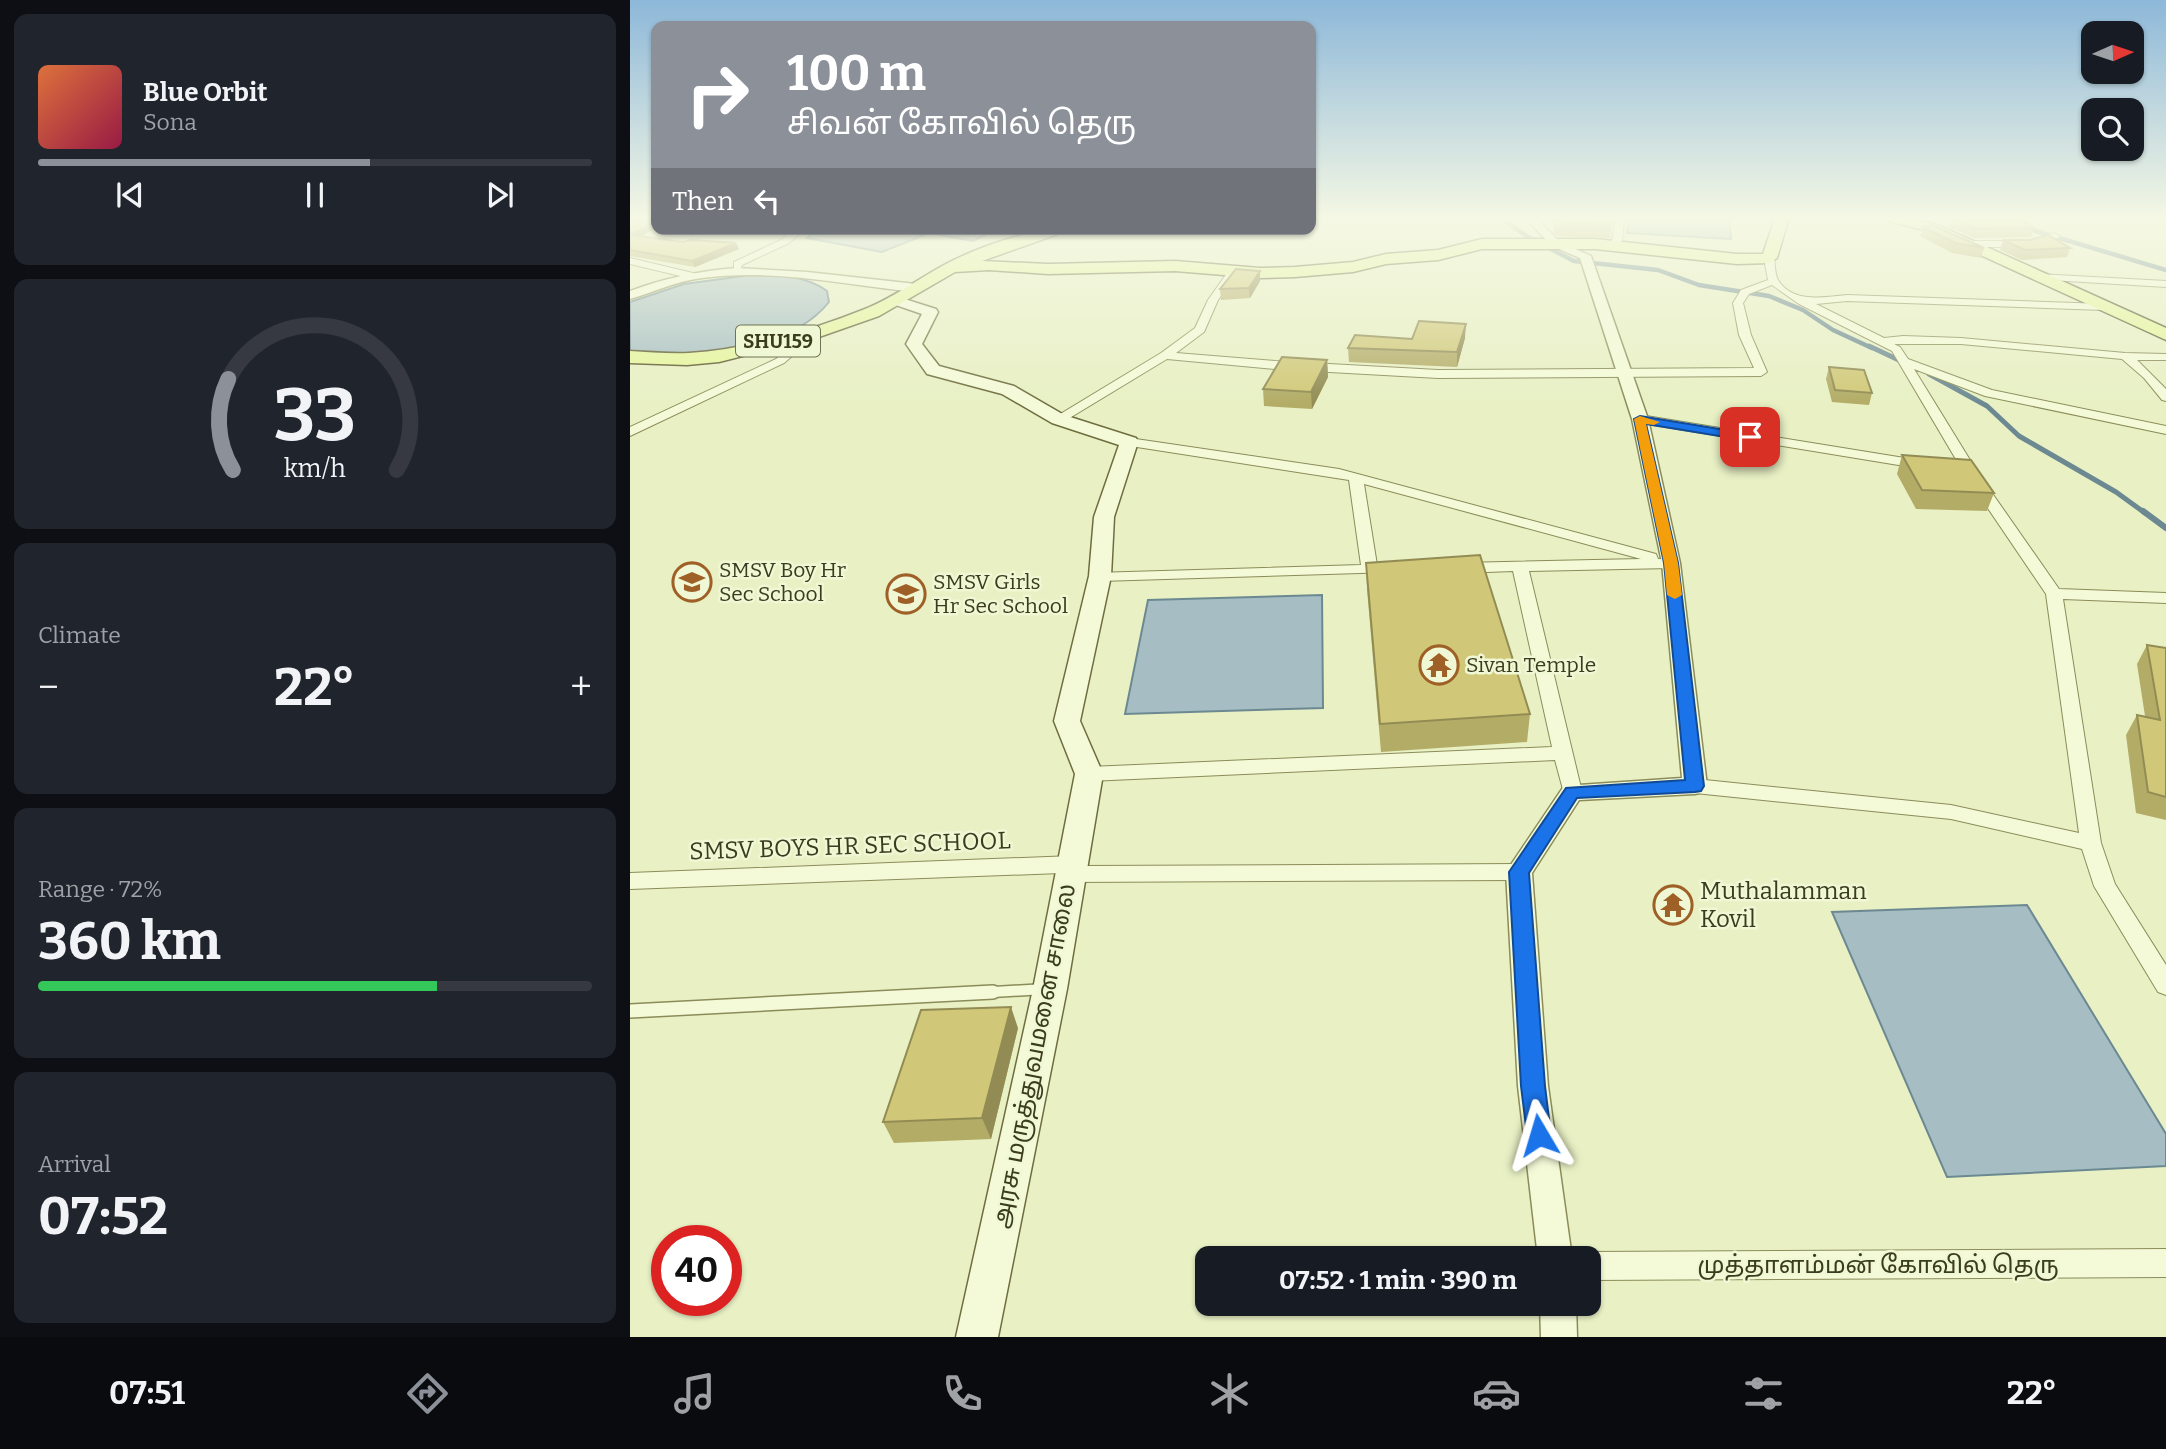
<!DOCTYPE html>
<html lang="en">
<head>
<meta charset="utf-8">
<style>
	:root { --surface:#171b24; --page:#20242c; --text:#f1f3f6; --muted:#9ea1a6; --line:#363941; --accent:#8c9099 }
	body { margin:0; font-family:Bitter,"Noto Sans Tamil",serif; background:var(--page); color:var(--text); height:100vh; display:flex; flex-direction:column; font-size:26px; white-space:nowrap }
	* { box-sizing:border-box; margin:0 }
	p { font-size:23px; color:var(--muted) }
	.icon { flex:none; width:38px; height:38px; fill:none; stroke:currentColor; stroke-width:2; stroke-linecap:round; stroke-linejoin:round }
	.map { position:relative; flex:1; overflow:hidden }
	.side { display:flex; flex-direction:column; gap:14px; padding:14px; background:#0d0f14; width:630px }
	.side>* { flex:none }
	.guide { position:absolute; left:21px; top:21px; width:665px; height:214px; border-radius:14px; box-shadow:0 2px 5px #0004; background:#8c9099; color:#fff; overflow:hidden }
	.needle { width:46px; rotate:87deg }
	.buttons { position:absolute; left:1451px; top:21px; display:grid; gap:14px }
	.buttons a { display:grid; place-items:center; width:63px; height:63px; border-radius:14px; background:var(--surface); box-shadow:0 2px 5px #0004; font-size:35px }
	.speed { position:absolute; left:21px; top:1225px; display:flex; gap:14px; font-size:35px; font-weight:700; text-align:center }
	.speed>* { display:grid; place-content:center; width:91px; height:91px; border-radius:50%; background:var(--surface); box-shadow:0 2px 5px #0004; line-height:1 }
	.speed .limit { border:10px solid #d22; background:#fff; color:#111 }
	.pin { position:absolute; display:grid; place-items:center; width:60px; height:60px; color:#fff; margin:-30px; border-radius:14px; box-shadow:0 4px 10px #0006 }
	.me { position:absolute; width:77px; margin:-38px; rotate:353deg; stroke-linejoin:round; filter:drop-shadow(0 0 5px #0008) }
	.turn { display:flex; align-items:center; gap:24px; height:147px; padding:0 21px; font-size:32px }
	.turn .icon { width:91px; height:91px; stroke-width:2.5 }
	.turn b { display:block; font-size:49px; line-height:60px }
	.then { display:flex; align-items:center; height:66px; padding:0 21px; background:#0003; gap:14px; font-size:26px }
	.big { font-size:52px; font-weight:700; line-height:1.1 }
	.side .tile { flex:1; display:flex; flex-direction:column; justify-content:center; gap:10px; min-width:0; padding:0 24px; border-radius:14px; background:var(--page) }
	.side .dial { align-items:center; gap:0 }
	.dial svg { height:182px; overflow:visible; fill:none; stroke:var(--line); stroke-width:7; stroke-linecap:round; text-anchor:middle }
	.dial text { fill:var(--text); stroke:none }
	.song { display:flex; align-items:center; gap:21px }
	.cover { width:84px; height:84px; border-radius:10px; background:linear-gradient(135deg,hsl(20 70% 55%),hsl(340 70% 35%)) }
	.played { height:7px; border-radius:4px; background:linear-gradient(90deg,var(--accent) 60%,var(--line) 60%) }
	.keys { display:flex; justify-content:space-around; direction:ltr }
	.heat { display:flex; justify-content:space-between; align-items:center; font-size:38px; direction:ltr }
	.charge { height:10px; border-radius:5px; background:linear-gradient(90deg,#34c759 72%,var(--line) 0) }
	.trip { position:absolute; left:565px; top:1246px; width:406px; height:70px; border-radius:14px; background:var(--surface); box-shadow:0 2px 5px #0004; font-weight:700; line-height:70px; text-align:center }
	.menu { display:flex; height:112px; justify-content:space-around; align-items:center; background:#090b0e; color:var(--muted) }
	.menu .icon { width:49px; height:49px }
	.menu .current { color:var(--accent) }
	.menu b { font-size:32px; color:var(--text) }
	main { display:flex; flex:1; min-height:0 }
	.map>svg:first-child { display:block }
	.water { fill:#a6bec3; stroke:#6c8992; stroke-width:2 }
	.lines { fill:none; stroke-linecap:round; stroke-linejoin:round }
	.stream-far2 { stroke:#6c8992; stroke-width:4.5 }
	.stream-far1 { stroke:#6c8992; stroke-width:5 }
	.stream { stroke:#6c8992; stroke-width:6 }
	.service-far1-casing { stroke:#8b8c59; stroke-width:13 }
	.service-casing { stroke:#8b8c59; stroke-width:16 }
	.minor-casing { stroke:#8b8c59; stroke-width:2 }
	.tertiary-casing { stroke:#8b8c59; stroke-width:3 }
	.secondary-casing { stroke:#6e6d3d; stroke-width:3 }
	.primary-casing { stroke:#5a582e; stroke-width:3 }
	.service-far1 { stroke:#f4fad8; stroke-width:10 }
	.service { stroke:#f4fad8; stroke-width:13 }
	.minor { fill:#f4fad8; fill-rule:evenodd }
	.tertiary { fill:#f4fad8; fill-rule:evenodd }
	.secondary { fill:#f4fad8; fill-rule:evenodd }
	.primary { fill:#e5f59b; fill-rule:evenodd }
	.wall { fill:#b3ac67 }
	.shaded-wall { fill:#928c54 }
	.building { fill:#d0c878; stroke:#928c54; stroke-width:2 }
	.route { fill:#1a73e8; stroke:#114b97; stroke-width:2 }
	.slow { fill:#f59e0b }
	.labels { text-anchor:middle; stroke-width:5; stroke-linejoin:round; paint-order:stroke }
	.shield { fill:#f0f7d4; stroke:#717355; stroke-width:2 }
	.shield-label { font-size:19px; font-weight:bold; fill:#3b3b1e }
	.poi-label { font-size:21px; fill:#3b3b1e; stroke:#f0f7d4; text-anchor:start }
	.near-street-label { font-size:24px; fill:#3b3b1e; stroke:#f0f7d4 }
	.near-poi-label { font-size:24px; fill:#3b3b1e; stroke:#f0f7d4; text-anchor:start }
</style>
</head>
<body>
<main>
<section class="side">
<div class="tile">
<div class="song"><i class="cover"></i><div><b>Blue Orbit</b><p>Sona</p></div></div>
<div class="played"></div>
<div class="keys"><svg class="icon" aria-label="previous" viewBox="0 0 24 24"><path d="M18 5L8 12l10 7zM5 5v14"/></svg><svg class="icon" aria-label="pause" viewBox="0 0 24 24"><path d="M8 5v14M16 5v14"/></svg><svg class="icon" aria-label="next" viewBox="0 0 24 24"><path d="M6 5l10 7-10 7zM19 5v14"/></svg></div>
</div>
<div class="tile dial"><svg viewBox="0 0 100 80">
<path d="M14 69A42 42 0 1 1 86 69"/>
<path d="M14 69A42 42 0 0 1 12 29" stroke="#8c9099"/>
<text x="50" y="56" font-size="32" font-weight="700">33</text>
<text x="50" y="72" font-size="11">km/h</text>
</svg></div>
<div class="tile"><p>Climate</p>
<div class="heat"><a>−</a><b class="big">22°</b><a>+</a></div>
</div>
<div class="tile"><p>Range · 72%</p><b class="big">360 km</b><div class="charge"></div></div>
<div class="tile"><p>Arrival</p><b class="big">07:52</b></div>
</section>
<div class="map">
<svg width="1536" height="1337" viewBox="0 0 1536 1337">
	<rect width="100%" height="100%" fill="#e8f0c4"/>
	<path class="water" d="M999,218H1099L1101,239L997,233Z
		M179,229H368L343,241L299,233L252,252L177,238L182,233Z
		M128,274C154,276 176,276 197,291L199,302C157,355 61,355 0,353V302L54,284Z
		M692,595L693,708L495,714L518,600Z
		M1397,905L1536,1134V1166L1317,1177L1202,912Z"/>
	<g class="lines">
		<path class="stream-far2" d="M871,218L898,237L944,261L1028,270L1069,285L1139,296L1173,310L1203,330L1242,348
			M1396,228L1536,270"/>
		<path class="stream-far1" d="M1239,346L1273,362
			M1299,374L1357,406L1389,436L1486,492L1515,513"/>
		<path class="stream" d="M1513,511L1536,528"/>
		<g class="service-far1-casing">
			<path id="service-far1" d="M330,994L415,989"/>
		</g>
		<g class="service-casing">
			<path id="service" d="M0,1011L363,992"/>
		</g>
		<g class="minor-casing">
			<path id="minor" d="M986,218H994L992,241L987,244L982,241Z
				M161,229L174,230L159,243L112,265L110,272H104V262L153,239L162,231Z
				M1425,233L1430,236L1428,238L1397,247H1336L1331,244L1336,241H1397Z
				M1139,255L1144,258C1145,264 1145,275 1148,280C1163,304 1195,297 1217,295L1474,304L1479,307L1474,310L1217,301L1186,304L1254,338L1273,336L1331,338L1495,353L1536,354V360H1507L1536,389V401L1532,400L1514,378L1492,359L1331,344H1264L1270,347L1278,359L1362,390L1536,426V434L1355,396L1284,369L1348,473L1429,589L1536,593V603L1433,599L1471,843L1485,884L1536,965V995L1528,992L1464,886L1452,849L1321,819L1065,793L1058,791L1055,786L1058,781L1065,779L1321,805L1449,833L1416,594L1334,473L1262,351L1169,304L1142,285L1119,294L1113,303L1121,335L1137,372L1131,376L808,378L645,369L537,359L433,422L428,423L422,419L531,353L565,328L578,300L600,269L604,268L609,271L588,300L574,332L546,353L645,361L808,370L1124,368L1109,335L1103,303L1111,290L1138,280L1134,258Z
				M0,258L67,274L68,276L63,279L0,264Z
				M1408,274L1536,281V287L1404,279V275Z
				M179,331L189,333L154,363L0,436V427L146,359Z
				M1010,415L1293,461L1300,465L1293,469L1005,422V416Z
				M499,438L709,469L1026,554L1028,559L1046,560L1049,563L1046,566L1041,568L899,571L952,792L949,797H935L925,760L459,781L452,779L449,774L452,769L459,767L922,747L883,571L831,573L823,568L831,563L1011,559L734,484L747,565L764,566L766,569L764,572L470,581L464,579L462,576L464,573L731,565L719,480L494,445V439Z
				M443,856L451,858L453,866L889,864L897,866L900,872L897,878L889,880L441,882L433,880L431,873L0,889V873Z
				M1536,1249V1277L959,1280V1258H948L959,1252Z"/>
		</g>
		<g class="tertiary-casing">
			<path id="tertiary" d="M895,218H906L930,242L961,256L1018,419L1050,563L1077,786L1073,792L1065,794L949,800L902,873L918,1086L942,1258H908L888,1086L876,872L934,786L1052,778L1032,563L1002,419L950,258L922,246Z
				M107,268L177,272L286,284L292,288L286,292C216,285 143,268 72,278C47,281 24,292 0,299V291C35,278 69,271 107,268Z
				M910,1304H946L947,1337H911Z"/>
		</g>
		<g class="secondary-casing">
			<path id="secondary" d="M265,296L306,309L308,312L292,344L309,366L384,386L434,415L506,438L508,442L484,517L481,576L450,721L473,774L437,989L368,1337H326L403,989L445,774L424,721L459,576L464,517L489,445L422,423L372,394L297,374L276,344L292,314L260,303L258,300L260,297Z"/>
		</g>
		<g class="primary-casing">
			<path id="primary" d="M1145,218H1159L1147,258L1139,263L1107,264L965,249H852L808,260L756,264L723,272L665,277L630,278L545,271L418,274L359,270L325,272L249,316L189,337L89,362L57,365L0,363V351C19,352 39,354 59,353C115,350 183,330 235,309C263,298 288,279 314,265C352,245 400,229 442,229L352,261L418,264L545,261L630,268L665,267L723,262L756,254L808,250L852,239H965L1107,254H1133Z
				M1256,218H1280L1308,225L1536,328V340L1298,231L1258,221Z"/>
		</g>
		<use href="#service-far1" class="service-far1"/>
		<use href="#service" class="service"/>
		<use href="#minor" class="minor"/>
		<use href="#tertiary" class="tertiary"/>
		<use href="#secondary" class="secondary"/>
		<use href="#primary" class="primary"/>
	</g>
	<path class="wall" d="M0,218L11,236L109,249L65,267L0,256Z
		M923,218H983L980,238L928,236L924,233Z
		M1322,218L1404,228L1401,237L1344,238L1319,227Z
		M1417,218H1477L1476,221L1419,220Z
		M1293,227L1354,248L1351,258L1322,253L1290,236Z
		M1373,240L1440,248L1437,257L1392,260L1370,250Z
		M630,271V281L620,298L591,300L590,289Z
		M835,338L827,367L719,362L718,348L782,339Z
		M697,360L698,377L682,409L634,406L633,389Z
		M1199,367L1242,393L1239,405L1202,402L1196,379Z
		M1272,455L1364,493L1357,511L1286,509L1267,474Z
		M736,563L900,714L897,742L751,752L737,589Z
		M1517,645L1536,648V820L1506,813L1496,735L1507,715L1515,716L1507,664Z
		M388,1028L361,1139L264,1143L253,1122Z"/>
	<path class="shaded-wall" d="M26,221V228L3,241L1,235Z
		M106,243L109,249L65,267L62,261Z
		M630,271V281L620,298L619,288Z
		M836,324L835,338L827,367V352Z
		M697,360L698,377L682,409L681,392Z
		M381,1007L388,1028L361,1139L352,1118Z"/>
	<path class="building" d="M0,218H26V221L1,235L53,242L61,240L106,243L62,261L0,250Z
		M926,218H983L982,224L929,222Z
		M1322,218L1389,219L1404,228L1347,229Z
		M1302,225L1354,248L1325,243L1293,227Z
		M1418,235L1440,248L1395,250L1373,240H1400Z
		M606,269L630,271L619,288L590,289Z
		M789,321L836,324L827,352L718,348L725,335L782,339Z
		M652,357L697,360L681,392L633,389Z
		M1199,367L1234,370L1242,393L1205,390Z
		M1272,455L1341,460L1364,493L1292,490Z
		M850,555L900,714L750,724L736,563Z
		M1517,645L1536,648V797L1518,792L1507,715L1530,720Z
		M381,1007L352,1118L253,1122L291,1010Z"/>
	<linearGradient id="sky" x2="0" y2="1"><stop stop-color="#8db8d9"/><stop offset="0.54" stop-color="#f5f8e4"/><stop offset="1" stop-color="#f5f8e4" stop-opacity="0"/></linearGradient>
	<rect width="1536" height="405" fill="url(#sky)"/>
	<path class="route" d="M1010,416L1120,434L1126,437L1120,441L1016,424L1048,563L1074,786L1071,791L1065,792L947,798L899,873L915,1086L921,1135L918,1143L909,1146L901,1143L897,1135L891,1086L879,872L936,788L1055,780L1034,563L1004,419Z"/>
	<path class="slow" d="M1010,416L1030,422L1024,425L1016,424L1048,563L1052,595L1045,599L1037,595L1034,563L1004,419Z"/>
	<defs>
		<g id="school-ring" transform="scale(2.0125)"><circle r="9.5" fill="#f0f7d4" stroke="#9e6026" stroke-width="1.5"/><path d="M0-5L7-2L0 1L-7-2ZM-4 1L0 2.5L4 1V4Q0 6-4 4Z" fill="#9e6026"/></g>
		<g id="temple-ring" transform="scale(2.0125)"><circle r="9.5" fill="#f0f7d4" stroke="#9e6026" stroke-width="1.5"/><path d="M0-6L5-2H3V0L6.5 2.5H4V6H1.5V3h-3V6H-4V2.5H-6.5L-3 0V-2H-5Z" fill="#9e6026"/></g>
	</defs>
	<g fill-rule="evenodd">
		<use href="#school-ring" x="62" y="582"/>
		<use href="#school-ring" x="276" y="594"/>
		<use href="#temple-ring" x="809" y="665"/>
		<use href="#temple-ring" x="1043" y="905"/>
	</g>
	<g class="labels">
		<rect class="shield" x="106" y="325.5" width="84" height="31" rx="5"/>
		<g class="shield-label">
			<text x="148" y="348">SHU159</text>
		</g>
		<g class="poi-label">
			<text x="89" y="577">SMSV Boy Hr<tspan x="89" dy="24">Sec School</tspan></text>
			<text x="303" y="589">SMSV Girls<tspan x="303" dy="24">Hr Sec School</tspan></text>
			<text x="836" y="672">Sivan Temple</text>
		</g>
		<g class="near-street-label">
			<text transform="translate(220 846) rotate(-2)" y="8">SMSV BOYS HR SEC SCHOOL</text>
			<text transform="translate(404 1056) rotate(-79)" y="8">அரசு மருத்துவமனை சாலை</text>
			<text x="1248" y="1273">முத்தாளம்மன் கோவில் தெரு</text>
		</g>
		<g class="near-poi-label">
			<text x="1070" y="899">Muthalamman<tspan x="1070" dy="28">Kovil</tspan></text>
		</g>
	</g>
</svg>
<div class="buttons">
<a><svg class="needle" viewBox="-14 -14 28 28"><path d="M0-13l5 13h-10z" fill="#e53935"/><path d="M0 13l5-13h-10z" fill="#9ea1a6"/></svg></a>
<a><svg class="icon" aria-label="search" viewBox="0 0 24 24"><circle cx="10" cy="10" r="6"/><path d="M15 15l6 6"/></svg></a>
</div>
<div class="speed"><div class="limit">40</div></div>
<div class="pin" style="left:1120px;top:437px;background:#d93025"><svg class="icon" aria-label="arrive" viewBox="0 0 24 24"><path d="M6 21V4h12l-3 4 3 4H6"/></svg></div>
<svg class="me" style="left:909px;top:1135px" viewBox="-20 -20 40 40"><path d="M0-17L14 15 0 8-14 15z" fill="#1a73e8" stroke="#fff" stroke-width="4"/></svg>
<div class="trip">07:52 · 1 min · 390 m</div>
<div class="guide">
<div class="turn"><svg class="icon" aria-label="right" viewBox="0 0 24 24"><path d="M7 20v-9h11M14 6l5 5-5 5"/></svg><div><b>100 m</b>சிவன் கோவில் தெரு</div></div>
<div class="then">Then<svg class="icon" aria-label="left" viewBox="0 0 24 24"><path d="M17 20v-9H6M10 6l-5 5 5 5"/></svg></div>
</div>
</div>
</main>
<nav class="menu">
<b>07:51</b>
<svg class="icon current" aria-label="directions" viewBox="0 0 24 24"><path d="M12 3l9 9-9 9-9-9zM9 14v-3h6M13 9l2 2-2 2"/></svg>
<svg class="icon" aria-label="music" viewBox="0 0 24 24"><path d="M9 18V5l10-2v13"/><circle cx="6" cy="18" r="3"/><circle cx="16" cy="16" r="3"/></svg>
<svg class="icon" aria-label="phone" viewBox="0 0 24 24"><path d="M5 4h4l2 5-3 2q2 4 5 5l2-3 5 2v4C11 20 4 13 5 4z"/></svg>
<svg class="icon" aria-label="climate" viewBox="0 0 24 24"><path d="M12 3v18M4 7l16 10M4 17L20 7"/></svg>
<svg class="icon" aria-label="car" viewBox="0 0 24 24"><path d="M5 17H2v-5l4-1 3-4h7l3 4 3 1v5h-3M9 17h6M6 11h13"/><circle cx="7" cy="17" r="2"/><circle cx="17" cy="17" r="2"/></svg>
<svg class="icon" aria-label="filters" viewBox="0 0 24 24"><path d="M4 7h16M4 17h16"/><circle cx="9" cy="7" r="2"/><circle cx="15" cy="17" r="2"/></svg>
<b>22°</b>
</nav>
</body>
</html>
